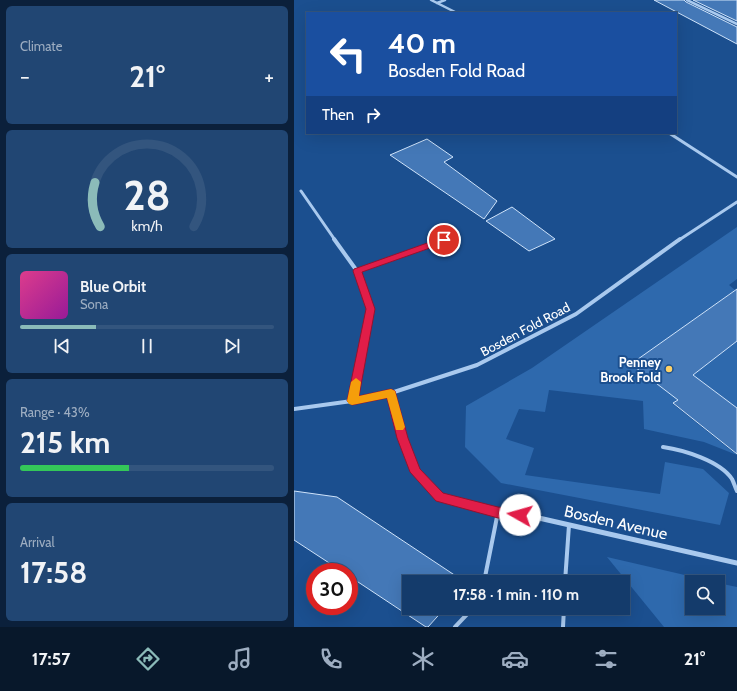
<!DOCTYPE html>
<html lang="en">
<head>
<meta charset="utf-8">
<style>
	:root { --surface:#143b6b; --page:#214673; --text:#f1f3f6; --muted:#9dadc1; --line:#33557e; --accent:#8bbbb9 }
	body { margin:0; font-family:Cabin,sans-serif; background:var(--page); color:var(--text); height:100vh; display:flex; flex-direction:column; font-size:15px; white-space:nowrap }
	* { box-sizing:border-box; margin:0 }
	p { font-size:13px; color:var(--muted) }
	.icon { flex:none; width:22px; height:22px; fill:none; stroke:currentColor; stroke-width:2; stroke-linecap:round; stroke-linejoin:round }
	.map { position:relative; flex:1; overflow:hidden }
	.drawer { display:flex; flex-direction:column; gap:6px; padding:6px; background:#0b203b; width:294px }
	.drawer>* { flex:none }
	.banner { position:absolute; left:12px; top:12px; width:371px; height:122px; border-radius:0px; box-shadow:0 4px 16px #0002,0 0 0 1px var(--line); background:#1a4fa0; color:#fff; overflow:hidden }
	.tools { position:absolute; left:391px; top:575px; display:grid; gap:8px }
	.tools a { display:grid; place-items:center; width:40px; height:40px; border-radius:0px; background:var(--surface); box-shadow:0 4px 16px #0002,0 0 0 1px var(--line); font-size:20px }
	.speed { position:absolute; left:12px; top:563px; display:flex; gap:8px; font-size:20px; font-weight:700; text-align:center }
	.speed>* { display:grid; place-content:center; width:52px; height:52px; border-radius:50%; background:var(--surface); box-shadow:0 4px 16px #0002,0 0 0 1px var(--line); line-height:1 }
	.speed .limit { border:6px solid #d22; background:#fff; color:#111 }
	.pin { position:absolute; display:grid; place-items:center; width:34px; height:34px; color:#fff; margin:-17px; border:2px solid #fff; border-radius:50%; box-shadow:0 1px 4px #0007 }
	.me { position:absolute; width:44px; margin:-22px; rotate:277deg; stroke-linejoin:round; filter:drop-shadow(0 0 3px #0008) }
	.turn { display:flex; align-items:center; gap:14px; height:84px; padding:0 16px; font-size:18px }
	.turn .icon { width:52px; height:52px; stroke-width:2.5 }
	.turn b { display:block; font-size:28px; line-height:34px }
	.then { display:flex; align-items:center; height:38px; padding:0 16px; background:#0003; gap:8px; font-size:15px }
	.big { font-size:30px; font-weight:800; line-height:1.1 }
	.drawer .card { flex:1; display:flex; flex-direction:column; justify-content:center; gap:6px; min-width:0; padding:0 14px; border-radius:6px; background:var(--page) }
	.drawer .dial { align-items:center; gap:0 }
	.dial svg { height:104px; overflow:visible; fill:none; stroke:var(--line); stroke-width:7; stroke-linecap:round; text-anchor:middle }
	.dial text { fill:var(--text); stroke:none }
	.song { display:flex; align-items:center; gap:12px }
	.cover { width:48px; height:48px; border-radius:6px; background:linear-gradient(135deg,hsl(330 70% 55%),hsl(300 70% 35%)) }
	.played { height:4px; border-radius:2px; background:linear-gradient(90deg,var(--accent) 30%,var(--line) 30%) }
	.keys { display:flex; justify-content:space-around; direction:ltr }
	.heat { display:flex; justify-content:space-between; align-items:center; font-size:22px; direction:ltr }
	.charge { height:6px; border-radius:3px; background:linear-gradient(90deg,#34c759 43%,var(--line) 0) }
	.trip { position:absolute; left:108px; top:575px; width:228px; height:40px; border-radius:0px; background:var(--surface); box-shadow:0 4px 16px #0002,0 0 0 1px var(--line); font-weight:800; line-height:40px; text-align:center }
	.menu { display:flex; height:64px; justify-content:space-around; align-items:center; background:#08182b; color:var(--muted) }
	.menu .icon { width:28px; height:28px }
	.menu .on { color:var(--accent) }
	.menu b { font-size:18px; color:var(--text) }
	main { display:flex; flex:1; min-height:0 }
	.map>svg:first-child { display:block }
	.green { fill:#2e69ad }
	.building { fill:#4478b7; stroke:#cfe3fa }
	.lines { fill:none; stroke-linecap:round; stroke-linejoin:round }
	.lane { stroke:#a9c9ee; stroke-width:4 }
	.street-far3 { stroke:#a9c9ee; stroke-width:2.5 }
	.street-far2 { stroke:#a9c9ee; stroke-width:3 }
	.street-far1 { stroke:#a9c9ee; stroke-width:4 }
	.street { stroke:#a9c9ee; stroke-width:5 }
	.route { fill:#e11d48; stroke:#92132f }
	.slow { fill:#f59e0b }
	.poi-dot { fill:#ffd166; stroke:#1b4f8f; stroke-width:1.5 }
	.labels { text-anchor:middle; stroke-width:4; stroke-linejoin:round; paint-order:stroke }
	.street-label { font-size:13px; fill:#fff; stroke:#1b4f8f }
	.poi-label { font-size:13px; font-weight:bold; fill:#fff; stroke:#1b4f8f; text-anchor:end }
	.near-street-label { font-size:16px; fill:#fff; stroke:#1b4f8f }
</style>
</head>
<body>
<main>
<section class="drawer">
<div class="card"><p>Climate</p>
<div class="heat"><a>−</a><b class="big">21°</b><a>+</a></div>
</div>
<div class="card dial"><svg viewBox="0 0 100 80">
<path d="M14 69A42 42 0 1 1 86 69"/>
<path d="M14 69A42 42 0 0 1 10 35" stroke="#8bbbb9"/>
<text x="50" y="56" font-size="32" font-weight="700">28</text>
<text x="50" y="72" font-size="11">km/h</text>
</svg></div>
<div class="card">
<div class="song"><i class="cover"></i><div><b>Blue Orbit</b><p>Sona</p></div></div>
<div class="played"></div>
<div class="keys"><svg class="icon" aria-label="previous" viewBox="0 0 24 24"><path d="M18 5L8 12l10 7zM5 5v14"/></svg><svg class="icon" aria-label="pause" viewBox="0 0 24 24"><path d="M8 5v14M16 5v14"/></svg><svg class="icon" aria-label="next" viewBox="0 0 24 24"><path d="M6 5l10 7-10 7zM19 5v14"/></svg></div>
</div>
<div class="card"><p>Range · 43%</p><b class="big">215 km</b><div class="charge"></div></div>
<div class="card"><p>Arrival</p><b class="big">17:58</b></div>
</section>
<div class="map">
<svg width="443" height="627" viewBox="0 0 443 627">
	<rect width="100%" height="100%" fill="#1b4f8f"/>
	<path class="green" d="M443,227V279L435,285L441,290L338,364L394,392L379,404L443,455L410,442L350,429L349,401L255,390L251,412L225,409L212,439L240,448L231,475L366,494L371,462L409,469L435,493L426,525L207,483L171,447L172,406L238,368Z
		M443,341V408L399,375Z
		M313,557L421,582H398V608H424V583L443,587V627H370Z"/>
	<path class="building" d="M360,0H390L392,2L443,27V44Z
		M399,0H443V21Z
		M133,139L159,157L150,162L203,201L190,219L96,155Z
		M218,207L261,239L235,251L192,221Z
		M443,289V341L399,375L443,408V454L379,403L384,400L337,364Z
		M0,491L43,497L171,582H115V608H151L134,627H132L55,576V572H49L0,540Z"/>
	<g class="lines">
		<path class="lane" d="M369,447C390,450 426,461 438,479C440,483 441,487 443,491
			M190,582L204,512
			M271,582L275,525
			M161,627L179,608
			M269,627L270,608"/>
		<path class="street-far3" d="M137,0L163,13
			M393,0L443,24
			M143,3L151,0"/>
		<path class="street-far2" d="M375,133L443,177
			M7,191L41,240
			M385,240L443,202"/>
		<path class="street-far1" d="M40,239L63,271L77,309L58,401
			M63,271L150,240
			M97,393L101,410
			M0,409L58,401L97,393L183,365L282,314L386,239"/>
		<path class="street" d="M101,409L108,438L121,472L146,497L204,512L236,516L443,563"/>
	</g>
	<path class="route" d="M150,237L153,238V242L68,272L81,309L65,396L97,389L101,391L114,438L126,469L149,493L204,507L230,511L231,515L230,519L226,520L204,518L142,501L116,472L103,438L93,398L58,405L53,401L72,309L59,271L60,269Z"/>
	<path class="slow" d="M62,378L67,382L65,396L97,389L101,391L111,427L109,430H102L93,398L58,405L55,404L53,401L57,382Z"/>
	<circle class="poi-dot" cx="375" cy="369" r="4"/>
	<g class="labels">
		<g class="street-label">
			<text transform="translate(231 329) rotate(-28)" y="5">Bosden Fold Road</text>
		</g>
		<g class="poi-label">
			<text x="367" y="367">Penney<tspan x="367" dy="15">Brook Fold</tspan></text>
		</g>
		<g class="near-street-label">
			<text transform="translate(322 522) rotate(13)" y="6">Bosden Avenue</text>
		</g>
	</g>
</svg>
<div class="tools">
<a><svg class="icon" aria-label="search" viewBox="0 0 24 24"><circle cx="10" cy="10" r="6"/><path d="M15 15l6 6"/></svg></a>
</div>
<div class="speed"><div class="limit">30</div></div>
<div class="pin" style="left:150px;top:240px;background:#d93025"><svg class="icon" aria-label="arrive" viewBox="0 0 24 24"><path d="M6 21V4h12l-3 4 3 4H6"/></svg></div>
<svg class="me" style="left:226px;top:515px" viewBox="-20 -20 40 40"><circle r="19" fill="#fff"/><path d="M0-13L10 11 0 6-10 11z" fill="#e11d48"/></svg>
<div class="trip">17:58 · 1 min · 110 m</div>
<div class="banner">
<div class="turn"><svg class="icon" aria-label="left" viewBox="0 0 24 24"><path d="M17 20v-9H6M10 6l-5 5 5 5"/></svg><div><b>40 m</b>Bosden Fold Road</div></div>
<div class="then">Then<svg class="icon" aria-label="right" viewBox="0 0 24 24"><path d="M7 20v-9h11M14 6l5 5-5 5"/></svg></div>
</div>
</div>
</main>
<nav class="menu">
<b>17:57</b>
<svg class="icon on" aria-label="directions" viewBox="0 0 24 24"><path d="M12 3l9 9-9 9-9-9zM9 14v-3h6M13 9l2 2-2 2"/></svg>
<svg class="icon" aria-label="music" viewBox="0 0 24 24"><path d="M9 18V5l10-2v13"/><circle cx="6" cy="18" r="3"/><circle cx="16" cy="16" r="3"/></svg>
<svg class="icon" aria-label="phone" viewBox="0 0 24 24"><path d="M5 4h4l2 5-3 2q2 4 5 5l2-3 5 2v4C11 20 4 13 5 4z"/></svg>
<svg class="icon" aria-label="climate" viewBox="0 0 24 24"><path d="M12 3v18M4 7l16 10M4 17L20 7"/></svg>
<svg class="icon" aria-label="car" viewBox="0 0 24 24"><path d="M5 17H2v-5l4-1 3-4h7l3 4 3 1v5h-3M9 17h6M6 11h13"/><circle cx="7" cy="17" r="2"/><circle cx="17" cy="17" r="2"/></svg>
<svg class="icon" aria-label="filters" viewBox="0 0 24 24"><path d="M4 7h16M4 17h16"/><circle cx="9" cy="7" r="2"/><circle cx="15" cy="17" r="2"/></svg>
<b>21°</b>
</nav>
</body>
</html>
